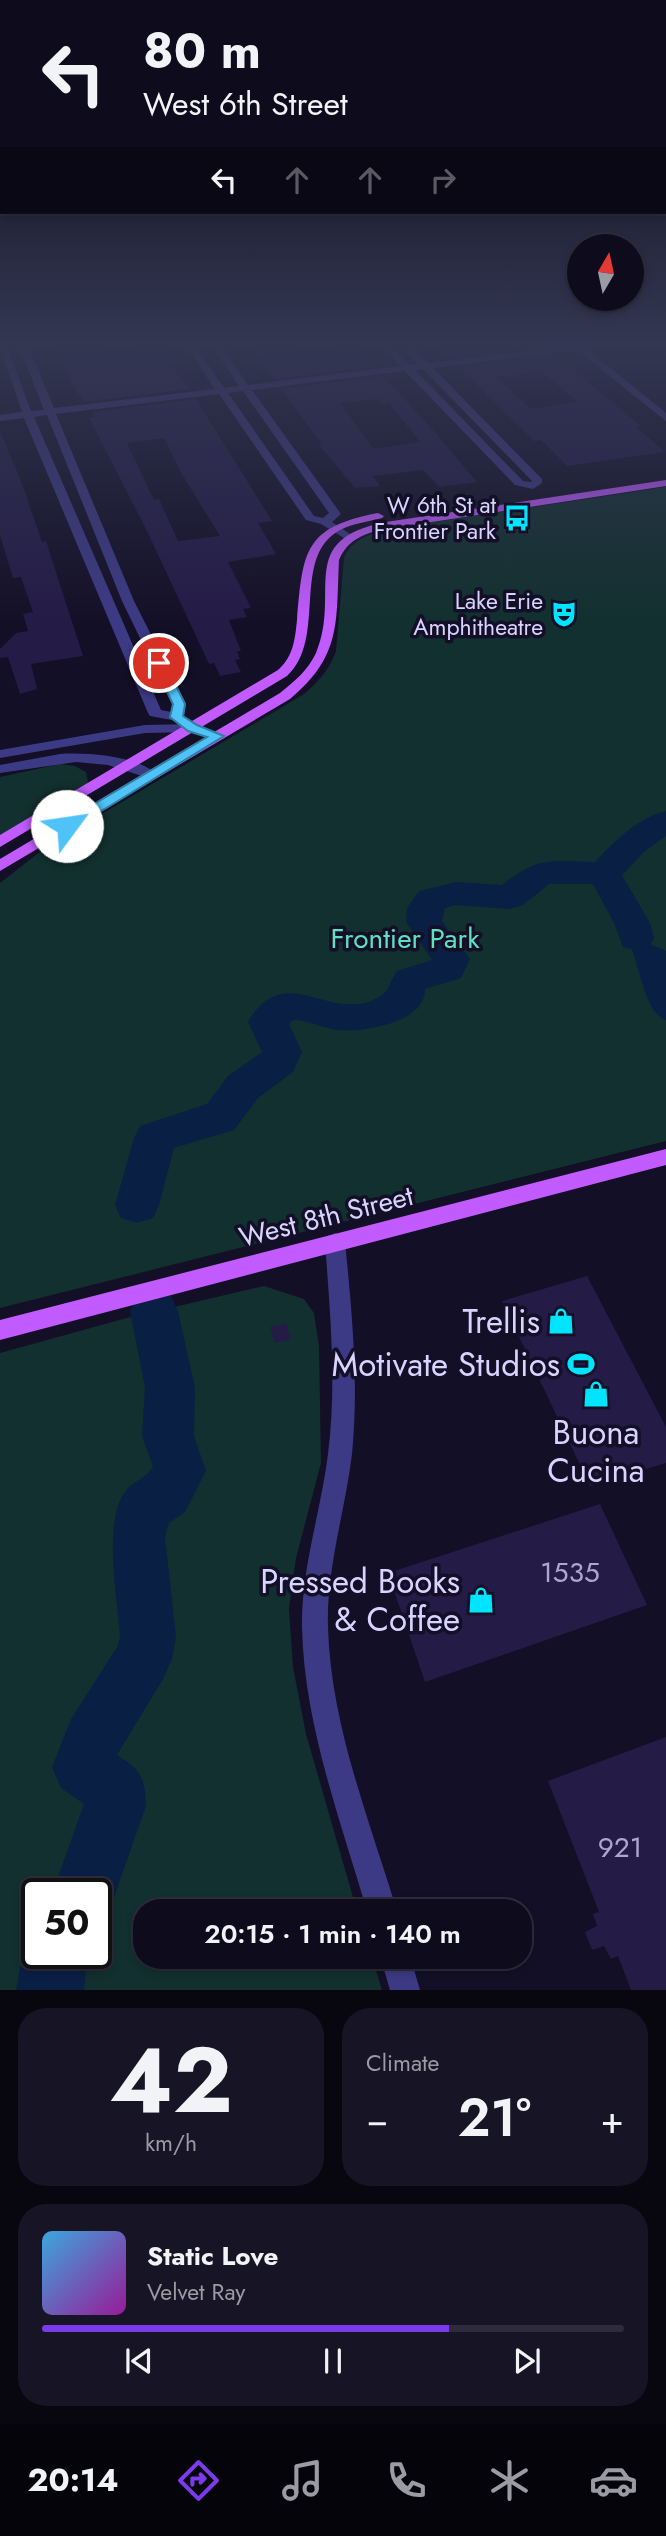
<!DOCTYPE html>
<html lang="en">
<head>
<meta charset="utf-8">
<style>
	:root { --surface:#0e0b1c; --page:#171425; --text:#f1f3f6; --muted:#9b9ba3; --line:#2e2b3b; --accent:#7c3aed }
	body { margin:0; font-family:Jost,sans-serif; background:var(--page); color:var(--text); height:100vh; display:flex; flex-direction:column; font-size:26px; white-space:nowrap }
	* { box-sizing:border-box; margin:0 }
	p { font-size:23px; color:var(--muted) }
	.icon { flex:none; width:38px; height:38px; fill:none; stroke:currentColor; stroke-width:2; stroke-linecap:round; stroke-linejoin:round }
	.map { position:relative; height:1990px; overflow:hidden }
	.sheet { display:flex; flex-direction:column; gap:18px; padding:18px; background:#08060f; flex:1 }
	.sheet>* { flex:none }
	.banner { position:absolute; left:0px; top:0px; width:667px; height:214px; box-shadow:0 4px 10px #0003,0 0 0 2px var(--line); background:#0e0b1c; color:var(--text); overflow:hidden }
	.needle { width:46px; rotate:9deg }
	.tools { position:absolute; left:567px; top:234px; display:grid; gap:14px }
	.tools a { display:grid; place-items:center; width:77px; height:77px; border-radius:50%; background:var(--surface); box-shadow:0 4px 10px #0003,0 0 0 2px var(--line); font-size:35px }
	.speed { position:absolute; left:21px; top:1878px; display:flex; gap:14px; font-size:35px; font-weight:700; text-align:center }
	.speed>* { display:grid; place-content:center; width:91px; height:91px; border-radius:50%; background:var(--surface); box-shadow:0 4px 10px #0003,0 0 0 2px var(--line); line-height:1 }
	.speed .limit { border:4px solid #111; border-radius:10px; background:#fff; color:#111 }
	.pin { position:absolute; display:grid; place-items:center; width:60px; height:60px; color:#fff; margin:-30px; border:4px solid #fff; border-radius:50%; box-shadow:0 2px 7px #0007 }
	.me { position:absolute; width:77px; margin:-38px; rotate:59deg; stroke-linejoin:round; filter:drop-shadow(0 0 5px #0008) }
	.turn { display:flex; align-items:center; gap:24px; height:147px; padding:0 28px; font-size:32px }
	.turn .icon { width:91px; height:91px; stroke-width:2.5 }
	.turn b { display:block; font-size:49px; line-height:60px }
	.lanes { display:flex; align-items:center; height:66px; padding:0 28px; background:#0003; justify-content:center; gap:35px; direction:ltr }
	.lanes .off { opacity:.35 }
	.big { font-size:52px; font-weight:600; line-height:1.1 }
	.sheet .tile { flex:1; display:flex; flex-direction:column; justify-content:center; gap:10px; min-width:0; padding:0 24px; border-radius:28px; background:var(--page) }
	.sheet .dial { align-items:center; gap:0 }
	.dial b { font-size:91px; line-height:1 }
	.song { display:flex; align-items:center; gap:21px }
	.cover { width:84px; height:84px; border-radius:10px; background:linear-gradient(135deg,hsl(200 70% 55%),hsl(300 70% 35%)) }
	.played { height:7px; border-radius:4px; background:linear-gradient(90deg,var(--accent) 70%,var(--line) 70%) }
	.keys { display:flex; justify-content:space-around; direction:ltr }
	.heat { display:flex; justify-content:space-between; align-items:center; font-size:38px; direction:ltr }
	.sheet .tiles { flex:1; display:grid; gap:18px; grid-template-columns:1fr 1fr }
	.tile:last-child { grid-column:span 2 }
	.trip { position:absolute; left:133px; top:1899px; width:399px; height:70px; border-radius:28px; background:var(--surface); box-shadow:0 4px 10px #0003,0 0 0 2px var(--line); font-weight:600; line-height:70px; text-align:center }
	.menu { display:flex; height:112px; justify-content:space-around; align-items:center; background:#06040b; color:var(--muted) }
	.menu .icon { width:49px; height:49px }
	.menu .on { color:var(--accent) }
	.menu b { font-size:32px; color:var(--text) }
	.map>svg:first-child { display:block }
	.green { fill:#12302f; fill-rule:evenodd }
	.water { fill:#0a1f44 }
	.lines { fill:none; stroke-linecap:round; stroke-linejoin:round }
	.river { fill:#0a1f44; fill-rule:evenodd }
	.building { fill:#241b47; fill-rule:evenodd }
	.minor { fill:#3d3a85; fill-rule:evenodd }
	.major { fill:#c25bff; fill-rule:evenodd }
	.route { fill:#4fc3f7; stroke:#337fa1; stroke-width:2 }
	.labels { text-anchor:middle; stroke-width:7; stroke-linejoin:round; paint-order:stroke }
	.far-poi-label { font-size:23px; fill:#d9d4ff; stroke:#130f26; text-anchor:end }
	.park-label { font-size:28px; fill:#5fe0c0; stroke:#130f26 }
	.street-label { font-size:28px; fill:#d9d4ff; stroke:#130f26 }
	.near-number-label { font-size:28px; fill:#aca6d1 }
	.near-poi-label { font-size:33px; fill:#d9d4ff; stroke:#130f26; text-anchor:end }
</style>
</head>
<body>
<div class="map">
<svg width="666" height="1990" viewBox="0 0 666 1990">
	<rect width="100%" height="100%" fill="#130f26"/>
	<path class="green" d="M666,487V1141L0,1308V883L46,847L304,694C319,681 329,670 336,651L344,558C351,539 374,532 393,528Z
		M60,764L75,766L86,772L88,782L86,786L0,836V777Z
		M264,1286L304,1299L314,1313L319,1346L321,1463L296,1558L289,1609L293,1667L306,1734L357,1911H145V1956L372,1957L382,1990H0V1353L123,1319ZM37,1894H96V1953H37Z"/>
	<path class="water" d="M636,938L666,951V1020C645,1014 640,967 631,948V941Z"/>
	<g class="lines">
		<path class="river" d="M666,811V836L645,851L622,875L650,923L654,938L649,947L636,950L623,947L614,923L593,884H549L523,905L510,909L456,905L445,908L442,921L470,959L461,978L425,989C426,1023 362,1033 337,1030C322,1028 308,1020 293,1020L289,1024L302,1052L293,1072L258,1098L234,1130L174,1148L159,1205L153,1218L137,1223L121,1218L115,1205L134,1138L140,1126L207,1104L228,1076L262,1052L248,1022C284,960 328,1021 373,1000C377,998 385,994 387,990C390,984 393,977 397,971L432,960L406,922L407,908L419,891L456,882L502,885C539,856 549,861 595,862C615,841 637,818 666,811Z
			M154,1290L171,1296L178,1311L195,1388L194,1436L206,1471L185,1512L169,1523L165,1537L176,1637L172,1659L163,1679L117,1755C141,1770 145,1777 146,1806L107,1917L96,1921V1894H52L84,1804L61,1788L52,1767L71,1719L117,1647L120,1637C118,1600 101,1516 128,1488C136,1480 146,1478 153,1467L142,1436L145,1388L130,1311L137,1296Z
			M37,1930V1953H93L86,1970L84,1990H16L20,1968Z"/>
	</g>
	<path class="building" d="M56,346H81L83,349L97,348L102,356L135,352L134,346H163L175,363L167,364L179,375L189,389L84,402L72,384Z
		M251,346H273L276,350L292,348L301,362L340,358L332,346H352L374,367L274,379Z
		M460,346H540L449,358L440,349Z
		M555,355L641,426L636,427L665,452L567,466L541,440L534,441L459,367ZM542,372L578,402L530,409L497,377Z
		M383,376L433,430L477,482L439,487L423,470L373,476L380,486L355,488L319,445L322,444L281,389ZM377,399L381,404L389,403L420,442L374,449L340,403Z
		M196,399L272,521L258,523L276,554L228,562L251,608L243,609L247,617L229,620L241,651H237L240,659L235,660L241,672L220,676L214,663L209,664L147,531L89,418L95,417L92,412ZM164,438L180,471L220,536L178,541L159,499L154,500L127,443Z
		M0,431L21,481L42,542L46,541L83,656L31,664L37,689L20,694L8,657L0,658V649L16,633L28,631L23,614L33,612L21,577L13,578L0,535Z
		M587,1276L666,1427V1463L590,1486L502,1301Z
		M286,1323L291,1339L275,1343L270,1327Z
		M600,1504L647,1605L425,1682L388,1573Z
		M666,1737V1990H631L618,1956L611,1959L604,1946L592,1950L585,1932L597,1926L593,1914L599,1912L548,1781Z"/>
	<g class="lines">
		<path class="minor" d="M0,346H7L31,411L44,410L19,346H28L54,408L215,389L186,346H195L224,388L239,386L212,346H221L248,385L400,366L382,346H391L410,365L418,364L402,346H411L428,363L563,346H591L587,349L666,413V421L577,350L433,368L542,479V483L533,489L515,485L405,371L252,390L341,514L332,522L353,536V540L349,541L321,524L306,520L219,394L56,414L134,601L186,704L184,717L177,721L150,716L148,713L24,418L0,421V415L22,412ZM423,369L532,481L531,482L523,481L415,370ZM243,391L329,513L323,518L314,516L228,393ZM47,415L122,601L172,704L171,712L161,710L34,417Z
			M192,724L224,736L217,740L191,732L145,733L0,758V750L145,725Z
			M60,754C87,752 138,756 158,775L151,779L108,765L76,762L0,773V765Z
			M335,1233L342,1236L345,1242C352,1312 359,1384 352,1454C345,1512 326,1569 328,1628C331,1725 369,1819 397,1911H367C340,1819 304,1724 302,1627C301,1568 321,1512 328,1454C337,1384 330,1312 325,1242L328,1236Z
			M380,1956H410L420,1990H390Z"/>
		<path class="major" d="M666,480V486L386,529C365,533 348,539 339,560C336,622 342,656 290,699L0,871V859L280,693C295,681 308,670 316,653C342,592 294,540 386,522Z
			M378,513L384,516L382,518C368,522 353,523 340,530C290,557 328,638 287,676L0,847V835L278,670C293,657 295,640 297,620C303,551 304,527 378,513Z
			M666,1149V1165L0,1340V1320Z"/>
	</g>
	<linearGradient id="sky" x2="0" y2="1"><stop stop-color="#0a0815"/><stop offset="0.55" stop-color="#333752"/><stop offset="1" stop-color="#333752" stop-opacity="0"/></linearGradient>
	<rect width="666" height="625" fill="url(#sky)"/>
	<path class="route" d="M159,659L165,663L185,704L183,716L197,725L224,736L72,829H62V823L207,737L188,731L170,717L173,704L153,663Z"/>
	<defs>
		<g id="bus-bare" transform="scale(2.1)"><path d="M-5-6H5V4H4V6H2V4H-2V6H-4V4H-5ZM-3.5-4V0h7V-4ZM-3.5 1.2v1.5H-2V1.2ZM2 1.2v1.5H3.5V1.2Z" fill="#00e5ff" stroke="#130f26" stroke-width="2.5" paint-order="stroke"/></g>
		<g id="theatre-bare" transform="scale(2.1)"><path d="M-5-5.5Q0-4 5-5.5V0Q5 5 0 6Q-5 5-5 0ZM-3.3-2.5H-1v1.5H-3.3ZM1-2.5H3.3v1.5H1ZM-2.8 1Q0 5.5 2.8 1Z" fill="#00e5ff" stroke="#130f26" stroke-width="2.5" paint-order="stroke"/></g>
		<g id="shop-bare" transform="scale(2.1)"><path d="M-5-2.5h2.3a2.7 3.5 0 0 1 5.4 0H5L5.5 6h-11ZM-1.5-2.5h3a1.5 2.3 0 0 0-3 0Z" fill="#00e5ff" stroke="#130f26" stroke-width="2.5" paint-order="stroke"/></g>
		<g id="stadium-bare" transform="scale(2.1)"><path d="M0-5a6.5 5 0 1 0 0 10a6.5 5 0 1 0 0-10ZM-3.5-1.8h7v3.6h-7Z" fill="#00e5ff" stroke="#130f26" stroke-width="2.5" paint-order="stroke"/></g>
	</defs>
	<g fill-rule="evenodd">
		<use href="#bus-bare" x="517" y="518"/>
		<use href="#theatre-bare" x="564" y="614"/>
		<use href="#shop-bare" x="561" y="1321"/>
		<use href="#stadium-bare" x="581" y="1364"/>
		<use href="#shop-bare" x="596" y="1394"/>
		<use href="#shop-bare" x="481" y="1600"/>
	</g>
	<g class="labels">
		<g class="far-poi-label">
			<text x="496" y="513">W 6th St at<tspan x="496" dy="26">Frontier Park</tspan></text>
			<text x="543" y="609">Lake Erie<tspan x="543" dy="26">Amphitheatre</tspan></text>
		</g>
		<g class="park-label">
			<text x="405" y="948">Frontier Park</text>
		</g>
		<g class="street-label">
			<text transform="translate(326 1216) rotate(-14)" y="10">West 8th Street</text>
		</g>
		<g class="near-number-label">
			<text x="570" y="1582">1535</text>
			<text x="620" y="1857">921</text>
		</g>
		<g class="near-poi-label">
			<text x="540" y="1333">Trellis</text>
			<text x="560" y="1376">Motivate Studios</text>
			<text x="596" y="1444" text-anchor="middle">Buona<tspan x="596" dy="38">Cucina</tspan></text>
			<text x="460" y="1593">Pressed Books<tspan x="460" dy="38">&amp; Coffee</tspan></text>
		</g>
	</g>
</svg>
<div class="tools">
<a><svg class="needle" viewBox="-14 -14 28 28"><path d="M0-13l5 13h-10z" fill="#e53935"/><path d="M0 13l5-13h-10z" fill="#9b9ba3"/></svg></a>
</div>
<div class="speed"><div class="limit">50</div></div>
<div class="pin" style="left:159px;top:663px;background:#d93025"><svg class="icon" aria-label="arrive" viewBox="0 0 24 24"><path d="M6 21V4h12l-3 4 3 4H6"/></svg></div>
<svg class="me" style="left:67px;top:826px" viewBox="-20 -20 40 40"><circle r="19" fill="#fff"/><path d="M0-13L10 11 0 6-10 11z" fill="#4fc3f7"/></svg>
<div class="trip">20:15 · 1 min · 140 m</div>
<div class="banner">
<div class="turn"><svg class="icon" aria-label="left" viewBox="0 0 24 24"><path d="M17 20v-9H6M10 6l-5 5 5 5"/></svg><div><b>80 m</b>West 6th Street</div></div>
<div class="lanes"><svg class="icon" aria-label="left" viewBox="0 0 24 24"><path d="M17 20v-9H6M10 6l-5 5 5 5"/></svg><svg class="icon off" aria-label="ahead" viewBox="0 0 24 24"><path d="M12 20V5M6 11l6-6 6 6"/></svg><svg class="icon off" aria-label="ahead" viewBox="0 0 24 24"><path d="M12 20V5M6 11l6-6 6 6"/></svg><svg class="icon off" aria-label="right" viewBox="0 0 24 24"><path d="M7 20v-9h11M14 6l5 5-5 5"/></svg></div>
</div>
</div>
<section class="sheet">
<div class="tiles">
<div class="tile dial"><b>42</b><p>km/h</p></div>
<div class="tile"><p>Climate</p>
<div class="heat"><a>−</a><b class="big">21°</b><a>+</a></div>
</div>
<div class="tile">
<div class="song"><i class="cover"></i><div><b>Static Love</b><p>Velvet Ray</p></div></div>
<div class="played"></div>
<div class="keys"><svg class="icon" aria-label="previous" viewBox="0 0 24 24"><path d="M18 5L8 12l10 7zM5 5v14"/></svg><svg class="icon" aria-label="pause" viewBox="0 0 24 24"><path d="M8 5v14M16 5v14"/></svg><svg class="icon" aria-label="next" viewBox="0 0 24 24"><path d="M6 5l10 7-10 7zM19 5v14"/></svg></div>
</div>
</div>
</section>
<nav class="menu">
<b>20:14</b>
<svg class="icon on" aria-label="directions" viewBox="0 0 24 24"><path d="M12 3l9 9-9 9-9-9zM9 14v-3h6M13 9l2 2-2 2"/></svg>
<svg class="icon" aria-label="music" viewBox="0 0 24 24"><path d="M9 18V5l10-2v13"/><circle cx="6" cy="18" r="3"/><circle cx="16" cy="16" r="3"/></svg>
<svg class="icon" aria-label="phone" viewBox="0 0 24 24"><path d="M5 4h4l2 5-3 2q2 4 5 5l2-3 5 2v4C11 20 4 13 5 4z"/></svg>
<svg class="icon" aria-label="climate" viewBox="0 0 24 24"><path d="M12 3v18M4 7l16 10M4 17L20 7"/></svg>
<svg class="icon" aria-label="car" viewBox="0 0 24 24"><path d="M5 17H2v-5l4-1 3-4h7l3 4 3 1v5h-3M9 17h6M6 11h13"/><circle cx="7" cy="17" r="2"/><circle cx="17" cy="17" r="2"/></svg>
</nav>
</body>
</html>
